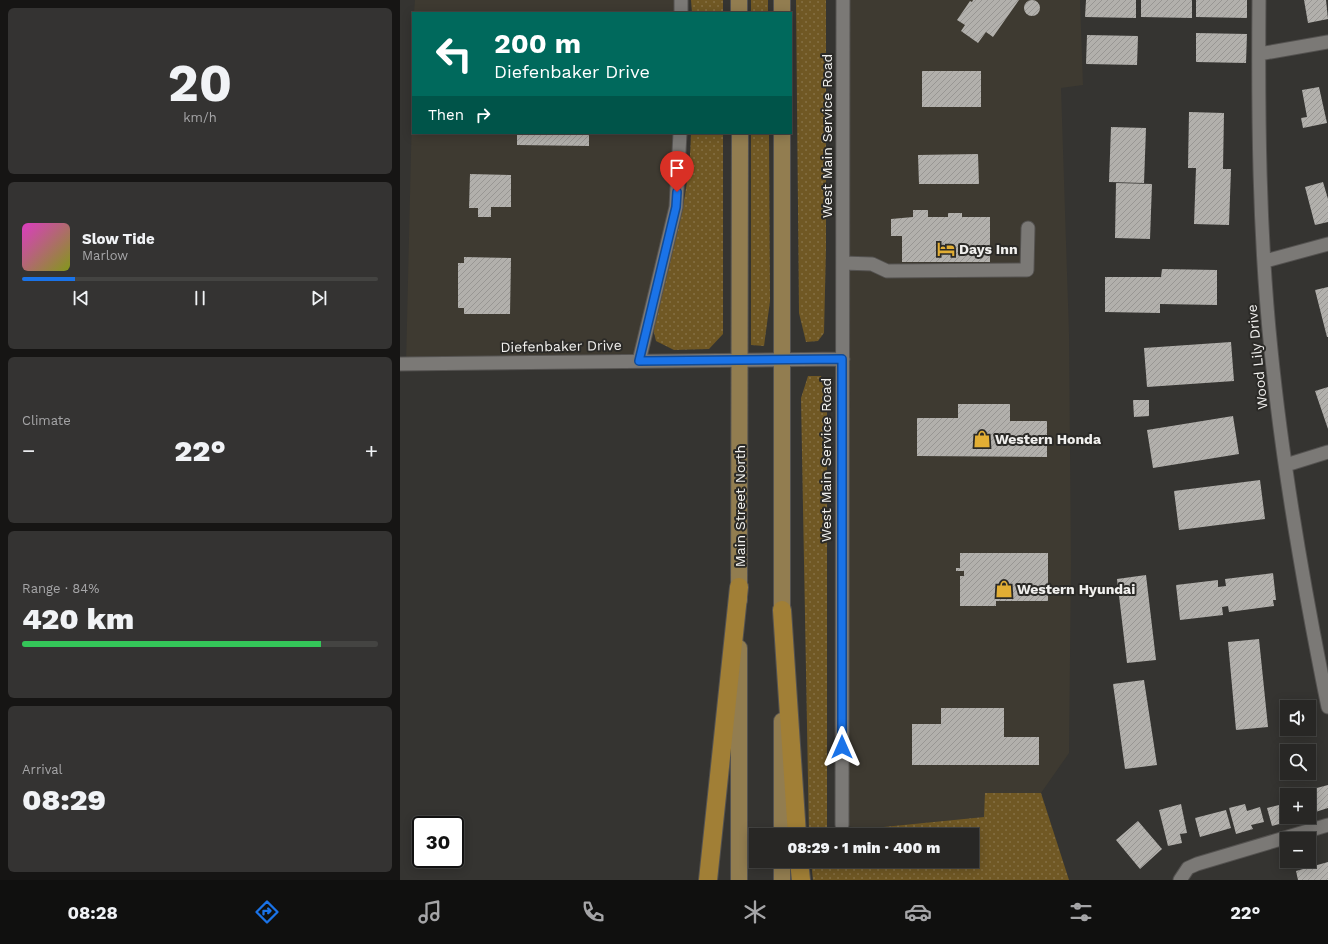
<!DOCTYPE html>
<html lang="en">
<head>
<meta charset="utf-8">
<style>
	:root { --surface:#282725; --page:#343332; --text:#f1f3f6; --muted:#a5a5a7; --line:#444442; --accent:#1a73e8 }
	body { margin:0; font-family:"Work Sans",sans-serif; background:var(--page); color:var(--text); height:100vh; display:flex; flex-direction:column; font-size:15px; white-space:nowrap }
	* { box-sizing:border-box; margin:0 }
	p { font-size:13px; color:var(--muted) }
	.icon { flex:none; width:22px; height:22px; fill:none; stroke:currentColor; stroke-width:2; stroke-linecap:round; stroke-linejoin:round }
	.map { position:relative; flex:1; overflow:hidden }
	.drawer { display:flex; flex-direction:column; gap:8px; padding:8px; background:#161514; width:400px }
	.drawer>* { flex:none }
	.banner { position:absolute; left:12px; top:12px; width:380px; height:122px; border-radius:0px; box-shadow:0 2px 10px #0003,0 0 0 1px var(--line); background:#00695c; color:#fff; overflow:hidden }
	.controls { position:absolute; left:880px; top:700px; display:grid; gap:8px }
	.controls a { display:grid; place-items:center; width:36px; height:36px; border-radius:0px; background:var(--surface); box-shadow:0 2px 10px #0003,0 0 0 1px var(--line); font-size:20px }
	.speed { position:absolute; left:12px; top:816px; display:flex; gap:8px; font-size:20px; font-weight:700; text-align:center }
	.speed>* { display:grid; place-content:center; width:52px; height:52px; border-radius:50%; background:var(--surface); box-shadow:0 2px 10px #0003,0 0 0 1px var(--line); line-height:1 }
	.speed .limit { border:2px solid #111; border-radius:6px; background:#fff; color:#111 }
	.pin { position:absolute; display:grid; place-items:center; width:34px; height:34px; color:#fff; margin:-41px -17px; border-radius:50% 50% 50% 0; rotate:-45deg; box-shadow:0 0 4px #0007 }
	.pin .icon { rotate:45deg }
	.me { position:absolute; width:44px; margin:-22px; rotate:0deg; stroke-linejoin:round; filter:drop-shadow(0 0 3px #0008) }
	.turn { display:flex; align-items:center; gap:14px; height:84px; padding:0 16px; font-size:18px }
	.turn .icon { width:52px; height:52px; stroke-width:2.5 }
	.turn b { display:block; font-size:28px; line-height:34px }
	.then { display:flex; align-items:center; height:38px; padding:0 16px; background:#0003; gap:8px; font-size:15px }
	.big { font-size:30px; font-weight:800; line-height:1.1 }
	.drawer .card { flex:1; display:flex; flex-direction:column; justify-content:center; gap:6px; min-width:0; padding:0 14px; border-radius:6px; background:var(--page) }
	.drawer .dial { align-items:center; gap:0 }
	.dial b { font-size:52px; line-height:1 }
	.song { display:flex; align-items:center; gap:12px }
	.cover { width:48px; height:48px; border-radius:6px; background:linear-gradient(135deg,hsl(310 70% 55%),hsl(70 70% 35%)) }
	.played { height:4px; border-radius:2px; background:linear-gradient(90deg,var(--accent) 15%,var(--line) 15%) }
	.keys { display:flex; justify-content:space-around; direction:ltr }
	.heat { display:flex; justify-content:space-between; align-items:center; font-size:22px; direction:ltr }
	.charge { height:6px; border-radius:3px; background:linear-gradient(90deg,#34c759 84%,var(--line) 0) }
	.trip { position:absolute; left:349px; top:828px; width:230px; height:40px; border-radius:0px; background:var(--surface); box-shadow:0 2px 10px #0003,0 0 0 1px var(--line); font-weight:800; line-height:40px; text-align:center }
	.menu { display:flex; height:64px; justify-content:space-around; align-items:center; background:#10100f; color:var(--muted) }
	.menu .icon { width:28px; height:28px }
	.menu .current { color:var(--accent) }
	.menu b { font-size:18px; color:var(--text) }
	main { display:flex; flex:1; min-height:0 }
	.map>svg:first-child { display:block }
	.built { fill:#3e3a31 }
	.grass { fill:url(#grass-dots) }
	.building { fill:url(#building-hatch) }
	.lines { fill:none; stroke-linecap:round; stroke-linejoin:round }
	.minor-casing { stroke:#545250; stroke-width:15 }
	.major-casing { stroke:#545250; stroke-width:18 }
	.highway-casing { stroke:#545250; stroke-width:20 }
	.minor { stroke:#7b7976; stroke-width:13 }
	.major { stroke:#927d50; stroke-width:16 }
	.highway { stroke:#a17f36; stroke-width:18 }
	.route-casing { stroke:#114b97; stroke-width:10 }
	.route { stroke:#1a73e8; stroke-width:7 }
	.labels { text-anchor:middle; stroke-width:4; stroke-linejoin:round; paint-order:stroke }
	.street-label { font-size:14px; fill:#f1f0ee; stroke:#2b2a27 }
	.poi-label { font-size:14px; font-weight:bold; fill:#f1f0ee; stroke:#2b2a27; text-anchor:start }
</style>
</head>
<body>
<main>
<section class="drawer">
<div class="card dial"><b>20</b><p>km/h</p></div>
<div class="card">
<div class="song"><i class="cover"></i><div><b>Slow Tide</b><p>Marlow</p></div></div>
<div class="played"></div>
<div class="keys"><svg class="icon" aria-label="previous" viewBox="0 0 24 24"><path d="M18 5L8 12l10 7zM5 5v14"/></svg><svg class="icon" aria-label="pause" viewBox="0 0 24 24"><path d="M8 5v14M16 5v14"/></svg><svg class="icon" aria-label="next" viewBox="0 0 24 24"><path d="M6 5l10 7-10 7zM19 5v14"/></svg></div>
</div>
<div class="card"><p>Climate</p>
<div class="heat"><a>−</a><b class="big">22°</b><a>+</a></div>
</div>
<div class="card"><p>Range · 84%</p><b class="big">420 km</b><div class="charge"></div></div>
<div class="card"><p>Arrival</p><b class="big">08:29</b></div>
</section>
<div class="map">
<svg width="928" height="880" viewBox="0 0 928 880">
	<defs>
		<pattern id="grass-dots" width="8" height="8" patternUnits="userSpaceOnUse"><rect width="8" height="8" fill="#705824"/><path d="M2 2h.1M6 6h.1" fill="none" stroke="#857044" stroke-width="1.8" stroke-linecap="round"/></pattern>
		<pattern id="building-hatch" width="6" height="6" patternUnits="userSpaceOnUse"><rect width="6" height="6" fill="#b2b0ac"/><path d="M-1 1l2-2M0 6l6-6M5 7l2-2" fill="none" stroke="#989693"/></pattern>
	</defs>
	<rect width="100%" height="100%" fill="#353431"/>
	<path class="built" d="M15,0H281V13H14Z
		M443,0H680L683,85L661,88L669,334L671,562L669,753L641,793H585V817L463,829L442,825Z
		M13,69V133H280L276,207L239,361L6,365Z"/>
	<path class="grass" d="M291,0H323V13H292Z
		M351,0H368V13H351Z
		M396,0H426V248L424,333L418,341L406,342L399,313Z
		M291,133H323V334L309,349L274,350L256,341L252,324C270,261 290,200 291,133Z
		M351,133H369L370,301L364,346L351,345Z
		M408,376H421L427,395V827L432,835H409L401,398Z
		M585,793H641L669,880H413L411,861H572V835H463V829L584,817Z"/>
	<path class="building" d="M573,0H619L593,37L586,32L578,43L561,31L565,25L557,20L570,1L572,2Z
		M686,0H736V18L685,17Z
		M741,0H792V18L741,17Z
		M796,0H847V18L796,17Z
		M904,0H926L928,19L908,23Z
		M624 8a8 8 0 1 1 16 0a8 8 0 1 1-16 0Z
		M796,33L847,34L846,63L796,62Z
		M687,35L738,36L737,65L686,64Z
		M522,71H581V107H522Z
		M919,87L927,123L903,128L901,118L907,117L902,90Z
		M789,112L824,113L823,169H831L829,225L794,224L796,168H788Z
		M711,127L746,128L744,183L709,182Z
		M117,133H189V146L117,145Z
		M578,154L579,184H519L518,155Z
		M70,174L111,175V207H91V217H78V208H69Z
		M923,182L928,199V222L915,225L905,187Z
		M716,183L752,184L750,239L715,238Z
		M513,210H528V217H548V213H562V217H590V262H502V236H491V219L513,217Z
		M64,257L111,258L110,314H64V308H58V263H64Z
		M762,269L817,270V305L760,304V313L705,312V277H761Z
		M928,287V337H927L915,290Z
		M831,342L834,381L747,387L744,348Z
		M928,387V429L915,391Z
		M733,400H749V416L734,417Z
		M558,404H610V421H647V457L517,456V418H558Z
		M833,416L839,454L753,468L747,430Z
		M860,480L865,519L779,530L774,491Z
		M560,553H648V601H596V606H560V576H564V571H556V568H560Z
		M873,573L876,600H873L874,606L829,612L828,606L822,607L823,615L780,620L776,585L818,580V587L826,586L825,579Z
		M746,575L756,660L727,663L717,579Z
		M859,639L868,727L836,730L828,642Z
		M744,680L757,765L725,769L713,684Z
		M541,708H604V737H639V765H512V724H541Z
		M928,785V808L909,814V795H899L898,793Z
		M887,803V817L901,818L872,826L867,808Z
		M781,804L787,833L780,834L782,843L768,846L759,810Z
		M845,804L847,811L860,807L864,822L851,825L853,829L836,834L829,808Z
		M826,810L831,828L800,837L795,818Z
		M738,821L762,849L740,869L716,840Z
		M928,862V880H898L896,871Z"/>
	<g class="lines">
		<g class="minor-casing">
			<path id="minor" d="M281,0V13
				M859,0C858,117 859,234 871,350C883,470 904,589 928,707
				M859,54L928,42
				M865,261L928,244
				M443,263L472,264L487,271L627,270L628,228
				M239,361L276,207L280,133
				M0,364L443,359
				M886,465L928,452
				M442,825L443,0
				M780,880L788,868L797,864L928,825"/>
		</g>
		<g class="major-casing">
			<path id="major" d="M339,0V13
				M382,13V0
				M382,133V623
				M339,600L340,133
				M339,648V880
				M382,835V721
				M382,880V861"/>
		</g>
		<g class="highway-casing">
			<path id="highway" d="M382,610L397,835
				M399,861L401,880
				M308,880L339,587"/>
		</g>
		<use href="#minor" class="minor"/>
		<use href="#major" class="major"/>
		<use href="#highway" class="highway"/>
	</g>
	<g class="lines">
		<g class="route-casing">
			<path id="route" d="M277,192L276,207L239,361L442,359V747"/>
		</g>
		<use href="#route" class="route"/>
	</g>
	<defs>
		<g id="hotel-bare" transform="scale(1.38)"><path d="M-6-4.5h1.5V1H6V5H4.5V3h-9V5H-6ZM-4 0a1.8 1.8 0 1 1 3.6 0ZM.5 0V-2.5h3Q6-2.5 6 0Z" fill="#e2ae34" stroke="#2b2a27" stroke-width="2.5" paint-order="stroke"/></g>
		<g id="shop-bare" transform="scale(1.38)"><path d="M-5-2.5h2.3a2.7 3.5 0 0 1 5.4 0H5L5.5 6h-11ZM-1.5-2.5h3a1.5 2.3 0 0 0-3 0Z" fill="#e2ae34" stroke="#2b2a27" stroke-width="2.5" paint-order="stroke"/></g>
	</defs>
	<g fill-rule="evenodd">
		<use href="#hotel-bare" x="546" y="249"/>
		<use href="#shop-bare" x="582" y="439"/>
		<use href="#shop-bare" x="604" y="589"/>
	</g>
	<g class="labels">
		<g class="street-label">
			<text transform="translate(427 136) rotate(-90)" y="5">West Main Service Road</text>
			<text transform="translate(161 346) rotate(-1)" y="5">Diefenbaker Drive</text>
			<text transform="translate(857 357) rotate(-96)" y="5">Wood Lily Drive</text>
			<text transform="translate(426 460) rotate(-90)" y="5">West Main Service Road</text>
			<text transform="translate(340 506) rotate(-90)" y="5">Main Street North</text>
		</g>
		<g class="poi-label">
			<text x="559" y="254">Days Inn</text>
			<text x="595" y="444">Western Honda</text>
			<text x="617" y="594">Western Hyundai</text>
		</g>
	</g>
</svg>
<div class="controls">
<a><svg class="icon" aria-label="sound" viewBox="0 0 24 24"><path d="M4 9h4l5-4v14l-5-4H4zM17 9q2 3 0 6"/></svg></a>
<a><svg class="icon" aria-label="search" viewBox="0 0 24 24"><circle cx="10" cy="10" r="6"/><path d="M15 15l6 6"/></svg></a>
<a>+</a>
<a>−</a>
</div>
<div class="speed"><div class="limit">30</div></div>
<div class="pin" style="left:277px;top:192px;background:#d93025"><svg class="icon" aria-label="arrive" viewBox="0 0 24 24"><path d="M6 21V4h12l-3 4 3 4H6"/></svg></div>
<svg class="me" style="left:442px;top:747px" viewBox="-20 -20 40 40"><path d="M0-17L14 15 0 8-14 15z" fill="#1a73e8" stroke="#fff" stroke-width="4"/></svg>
<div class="trip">08:29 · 1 min · 400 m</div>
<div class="banner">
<div class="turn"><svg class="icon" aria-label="left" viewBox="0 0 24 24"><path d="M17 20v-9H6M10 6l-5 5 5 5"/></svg><div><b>200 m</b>Diefenbaker Drive</div></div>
<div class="then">Then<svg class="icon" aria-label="right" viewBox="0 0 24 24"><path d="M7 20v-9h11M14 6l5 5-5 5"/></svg></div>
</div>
</div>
</main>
<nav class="menu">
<b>08:28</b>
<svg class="icon current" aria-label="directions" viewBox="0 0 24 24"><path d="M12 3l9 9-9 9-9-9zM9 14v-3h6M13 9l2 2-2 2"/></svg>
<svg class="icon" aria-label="music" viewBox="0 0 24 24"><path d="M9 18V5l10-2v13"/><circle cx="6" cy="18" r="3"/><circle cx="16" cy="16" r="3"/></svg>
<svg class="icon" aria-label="phone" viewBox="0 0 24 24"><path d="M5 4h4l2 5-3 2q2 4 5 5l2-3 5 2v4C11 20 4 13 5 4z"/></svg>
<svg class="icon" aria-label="climate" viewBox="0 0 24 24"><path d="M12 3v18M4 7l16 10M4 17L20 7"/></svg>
<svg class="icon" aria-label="car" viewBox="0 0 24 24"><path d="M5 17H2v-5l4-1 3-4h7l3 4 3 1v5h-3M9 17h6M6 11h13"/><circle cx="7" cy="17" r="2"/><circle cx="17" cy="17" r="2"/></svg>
<svg class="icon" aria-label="filters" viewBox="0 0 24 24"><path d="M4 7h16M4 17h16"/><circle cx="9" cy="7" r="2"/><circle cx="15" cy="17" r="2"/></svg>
<b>22°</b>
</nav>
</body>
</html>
